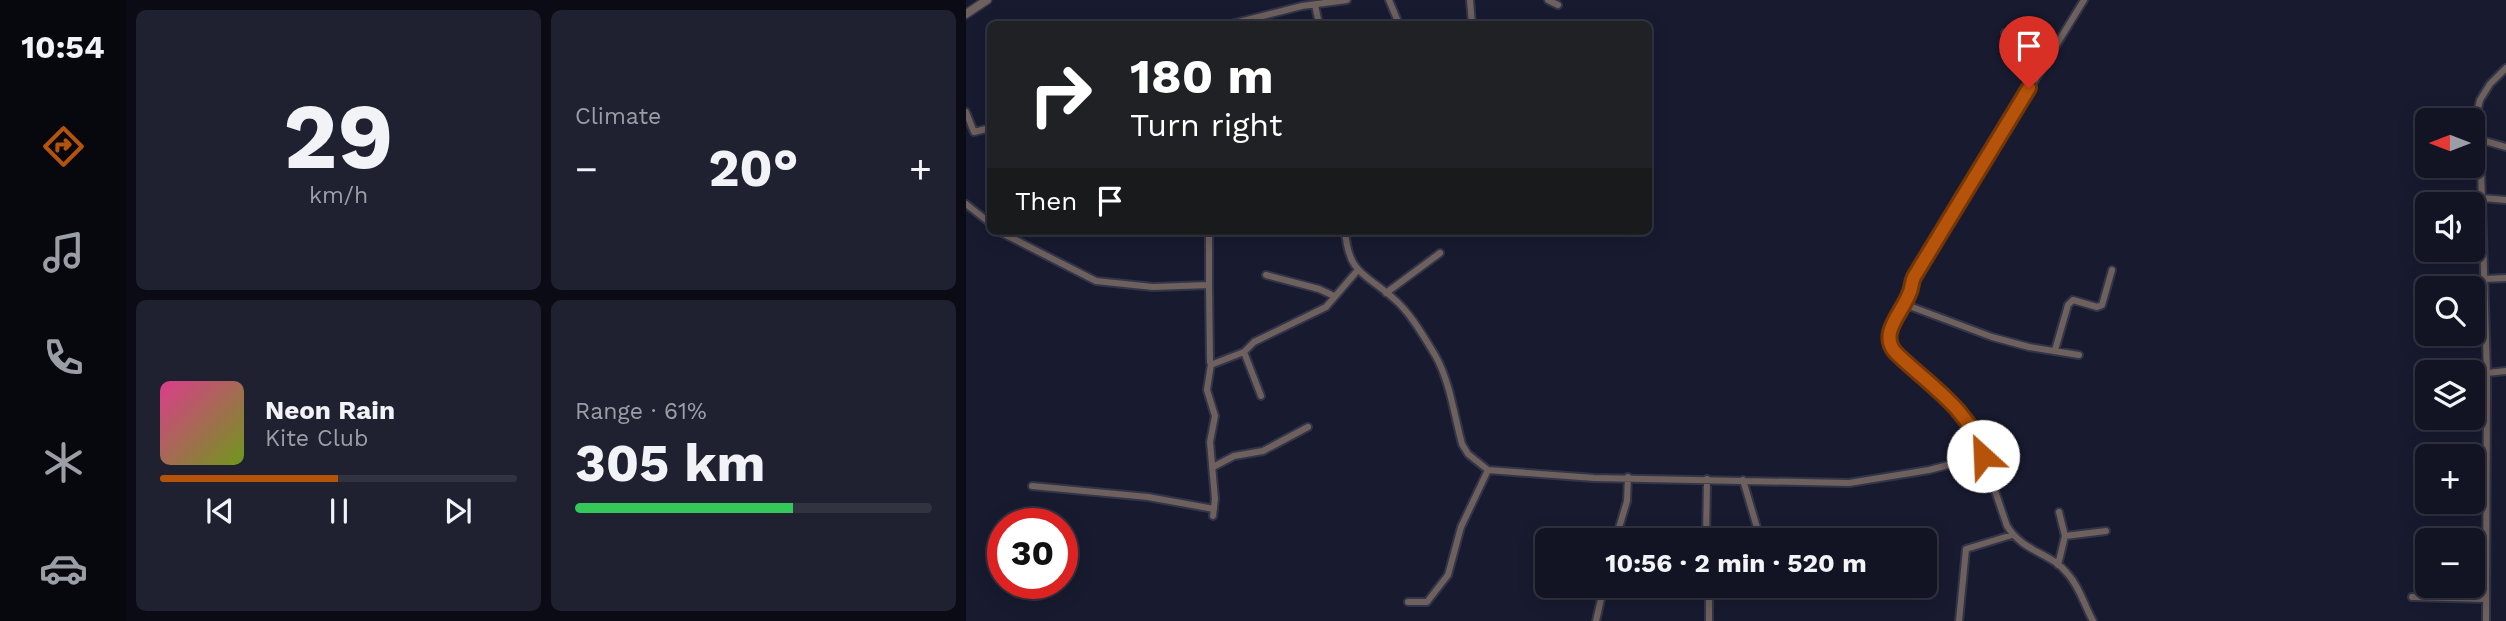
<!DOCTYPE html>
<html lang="en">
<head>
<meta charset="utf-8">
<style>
	:root { --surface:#121424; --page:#1f2131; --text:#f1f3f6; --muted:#9c9ea6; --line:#313341; --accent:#b45309 }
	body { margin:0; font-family:"Work Sans",sans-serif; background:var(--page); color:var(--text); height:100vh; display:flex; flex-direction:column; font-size:26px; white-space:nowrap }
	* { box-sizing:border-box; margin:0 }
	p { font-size:23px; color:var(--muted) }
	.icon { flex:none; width:38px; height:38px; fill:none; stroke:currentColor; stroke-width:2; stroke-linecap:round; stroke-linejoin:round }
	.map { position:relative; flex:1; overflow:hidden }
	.drawer { display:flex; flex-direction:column; gap:10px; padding:10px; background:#0a0b14; width:840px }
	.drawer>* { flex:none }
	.banner { position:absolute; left:21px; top:21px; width:665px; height:214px; border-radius:10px; box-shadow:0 4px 18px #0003,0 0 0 2px var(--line); background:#202124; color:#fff; overflow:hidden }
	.needle { width:46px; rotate:270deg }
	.buttons { position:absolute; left:1449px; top:108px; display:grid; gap:14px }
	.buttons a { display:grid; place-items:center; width:70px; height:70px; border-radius:10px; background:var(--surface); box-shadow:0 4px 18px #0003,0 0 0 2px var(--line); font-size:35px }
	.speed { position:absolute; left:21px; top:508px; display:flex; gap:14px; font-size:35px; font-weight:700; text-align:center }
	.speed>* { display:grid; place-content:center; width:91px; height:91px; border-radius:50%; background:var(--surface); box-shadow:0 4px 18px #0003,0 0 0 2px var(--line); line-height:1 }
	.speed .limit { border:10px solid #d22; background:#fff; color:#111 }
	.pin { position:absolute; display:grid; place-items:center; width:60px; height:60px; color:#fff; margin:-72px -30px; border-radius:50% 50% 50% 0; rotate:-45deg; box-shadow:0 0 7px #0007 }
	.pin .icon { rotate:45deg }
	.me { position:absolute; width:77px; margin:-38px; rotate:335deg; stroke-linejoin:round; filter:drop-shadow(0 0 5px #0008) }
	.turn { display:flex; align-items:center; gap:24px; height:147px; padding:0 28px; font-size:32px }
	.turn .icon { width:91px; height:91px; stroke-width:2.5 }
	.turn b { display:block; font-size:49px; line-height:60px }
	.then { display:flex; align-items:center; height:66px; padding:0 28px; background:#0003; gap:14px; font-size:26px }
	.big { font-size:52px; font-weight:700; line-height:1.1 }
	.drawer .card { flex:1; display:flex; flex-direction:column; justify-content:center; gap:10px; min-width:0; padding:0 24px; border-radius:10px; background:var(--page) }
	.drawer .dial { align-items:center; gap:0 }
	.dial b { font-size:91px; line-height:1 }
	.song { display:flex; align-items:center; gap:21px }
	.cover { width:84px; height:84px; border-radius:10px; background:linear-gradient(135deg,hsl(330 70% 55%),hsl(80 70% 35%)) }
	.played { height:7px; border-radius:4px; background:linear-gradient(90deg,var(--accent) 50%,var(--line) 50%) }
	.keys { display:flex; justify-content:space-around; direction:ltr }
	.heat { display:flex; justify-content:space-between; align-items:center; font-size:38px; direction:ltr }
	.charge { height:10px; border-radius:5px; background:linear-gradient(90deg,#34c759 61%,var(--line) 0) }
	.drawer .tiles { flex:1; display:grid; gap:10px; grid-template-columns:repeat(2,1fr) }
	.trip { position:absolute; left:569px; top:528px; width:402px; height:70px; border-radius:10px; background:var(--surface); box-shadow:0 4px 18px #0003,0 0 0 2px var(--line); font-weight:700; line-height:70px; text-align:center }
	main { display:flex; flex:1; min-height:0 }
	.tabs { display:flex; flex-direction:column; width:126px; justify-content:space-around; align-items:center; background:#07080e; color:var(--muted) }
	.tabs .icon { width:49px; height:49px }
	.tabs .on { color:var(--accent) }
	.tabs b { font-size:32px; color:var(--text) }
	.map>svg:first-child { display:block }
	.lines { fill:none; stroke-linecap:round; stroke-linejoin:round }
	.minor-casing { stroke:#323549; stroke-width:10 }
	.tertiary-casing { stroke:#323549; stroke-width:11 }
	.minor { stroke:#6e605c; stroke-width:6 }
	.tertiary { stroke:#6e605c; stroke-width:8 }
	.route-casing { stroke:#753606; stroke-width:18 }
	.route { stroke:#b45309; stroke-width:12 }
</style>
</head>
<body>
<main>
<nav class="tabs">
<b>10:54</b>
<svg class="icon on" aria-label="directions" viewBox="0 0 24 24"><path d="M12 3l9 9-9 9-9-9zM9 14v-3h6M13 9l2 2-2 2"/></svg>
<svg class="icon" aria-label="music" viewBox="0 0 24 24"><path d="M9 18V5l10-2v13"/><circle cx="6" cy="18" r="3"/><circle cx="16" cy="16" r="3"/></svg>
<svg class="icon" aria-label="phone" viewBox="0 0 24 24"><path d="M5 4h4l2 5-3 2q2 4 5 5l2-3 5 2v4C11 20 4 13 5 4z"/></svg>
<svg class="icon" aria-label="climate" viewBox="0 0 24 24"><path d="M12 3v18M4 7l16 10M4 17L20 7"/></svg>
<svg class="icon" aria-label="car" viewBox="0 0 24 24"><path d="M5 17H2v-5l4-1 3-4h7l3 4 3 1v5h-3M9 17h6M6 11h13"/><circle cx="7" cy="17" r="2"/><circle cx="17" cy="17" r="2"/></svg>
</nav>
<section class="drawer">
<div class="tiles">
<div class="card dial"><b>29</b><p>km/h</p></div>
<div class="card"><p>Climate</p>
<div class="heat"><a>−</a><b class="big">20°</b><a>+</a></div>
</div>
<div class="card">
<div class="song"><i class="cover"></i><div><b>Neon Rain</b><p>Kite Club</p></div></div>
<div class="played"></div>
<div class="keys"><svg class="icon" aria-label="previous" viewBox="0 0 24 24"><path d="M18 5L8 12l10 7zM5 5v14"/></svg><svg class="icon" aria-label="pause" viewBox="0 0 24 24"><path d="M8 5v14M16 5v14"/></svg><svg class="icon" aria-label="next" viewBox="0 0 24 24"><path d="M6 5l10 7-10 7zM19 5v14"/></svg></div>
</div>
<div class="card"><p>Range · 61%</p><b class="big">305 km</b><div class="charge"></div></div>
</div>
</section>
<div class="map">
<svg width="1540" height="621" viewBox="0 0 1540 621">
	<rect width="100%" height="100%" fill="#181b30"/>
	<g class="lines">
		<g class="minor-casing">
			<path id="minor" d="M423,0L433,24
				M504,0L506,24
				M582,0L592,5
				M349,5L353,24
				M265,24L336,6L381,0
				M1039,33L1065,37L1087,50
				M0,112L8,132L24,128
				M1512,139L1540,147
				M1516,198L1540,200
				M0,204L24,223
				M32,231L130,281L187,287L243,285L244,362L247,364L278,352L288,342L360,307L391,271
				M243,231V285
				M379,231C383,275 399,273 427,298C444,312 458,337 469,355C484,381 488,415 496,444L502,454L522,470L628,478L883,483L963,470L1017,456L1041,526C1058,553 1084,552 1101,573C1114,587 1118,605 1127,621
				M300,275L353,289L368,296
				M1518,279L1540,278
				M420,293L474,253
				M938,304L1026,337L1063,347L1113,355
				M1089,350L1102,305L1107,300L1131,307L1136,305L1146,270
				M278,352L295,396
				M245,364L241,390L249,416L244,442L249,499L247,516
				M1521,373L1540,371
				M1017,456C1006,407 954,382 924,346V331L943,294L948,277L1118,0
				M247,467L268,456L297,451L342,427
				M777,480L795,541
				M66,486L182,497L248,509
				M1099,536L1140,531
				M649,541L661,501L662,477
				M740,541L741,479
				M1092,565L1099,536L1093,512
				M743,586V621
				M807,586L808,590
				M1446,597L1520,599
				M442,602H461L482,575L495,527L522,470
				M630,621L638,586
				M993,621L1000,549L1046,535
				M1520,621L1521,373L1515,169L1511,113L1514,100L1524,84L1540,68"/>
		</g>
		<g class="tertiary-casing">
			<path id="tertiary" d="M0,14L21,0"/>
		</g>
		<use href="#minor" class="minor"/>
		<use href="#tertiary" class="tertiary"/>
	</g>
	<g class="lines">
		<g class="route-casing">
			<path id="route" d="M1017,456C1007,411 960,383 929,352C913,333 936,313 943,294C946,289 945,283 948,277L1063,88"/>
		</g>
		<use href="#route" class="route"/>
	</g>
</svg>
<div class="buttons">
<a><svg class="needle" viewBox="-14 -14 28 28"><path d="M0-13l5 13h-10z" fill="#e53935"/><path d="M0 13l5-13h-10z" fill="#9c9ea6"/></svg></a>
<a><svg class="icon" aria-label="sound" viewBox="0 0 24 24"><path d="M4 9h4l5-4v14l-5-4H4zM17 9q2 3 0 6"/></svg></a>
<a><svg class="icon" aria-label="search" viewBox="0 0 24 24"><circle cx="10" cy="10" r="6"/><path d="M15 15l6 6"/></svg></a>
<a><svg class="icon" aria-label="layers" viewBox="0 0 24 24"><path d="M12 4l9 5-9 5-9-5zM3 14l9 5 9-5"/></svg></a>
<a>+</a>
<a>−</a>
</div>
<div class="speed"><div class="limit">30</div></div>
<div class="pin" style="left:1063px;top:88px;background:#d93025"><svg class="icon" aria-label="arrive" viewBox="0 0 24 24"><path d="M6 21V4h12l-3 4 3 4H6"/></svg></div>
<svg class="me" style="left:1017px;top:456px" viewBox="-20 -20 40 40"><circle r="19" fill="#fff"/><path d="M0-13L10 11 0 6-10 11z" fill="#b45309"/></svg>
<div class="trip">10:56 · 2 min · 520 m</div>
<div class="banner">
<div class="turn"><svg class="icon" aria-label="right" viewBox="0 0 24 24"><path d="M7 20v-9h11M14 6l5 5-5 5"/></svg><div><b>180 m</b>Turn right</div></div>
<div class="then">Then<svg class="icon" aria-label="arrive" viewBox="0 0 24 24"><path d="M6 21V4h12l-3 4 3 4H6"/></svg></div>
</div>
</div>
</main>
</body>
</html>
